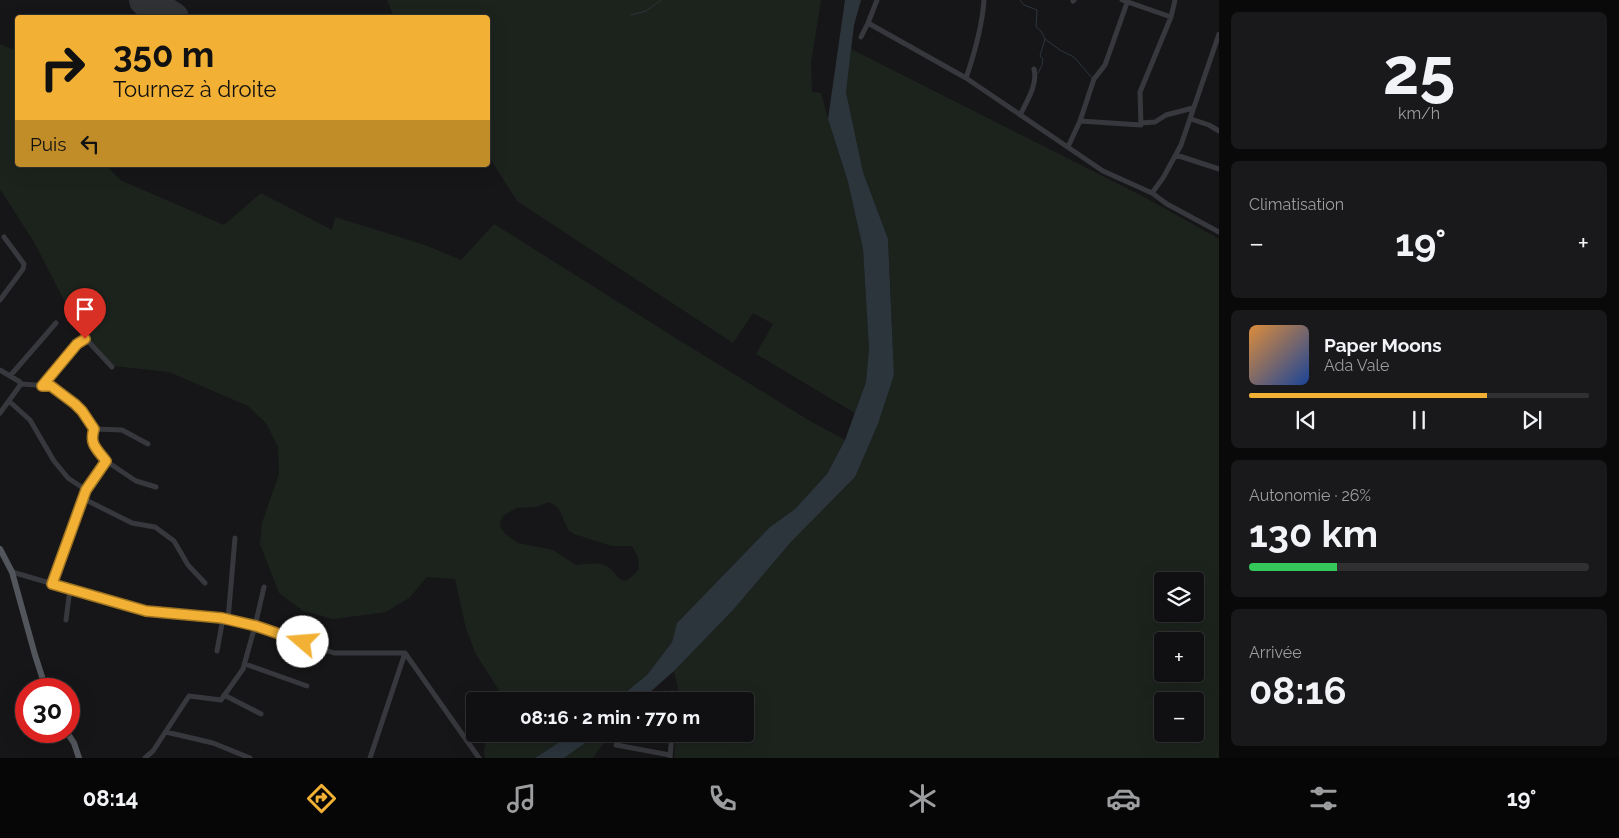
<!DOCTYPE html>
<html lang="fr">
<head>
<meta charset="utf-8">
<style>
	:root { --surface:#101012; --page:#19191b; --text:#f1f3f6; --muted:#9c9d9f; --line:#303032; --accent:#f2b134 }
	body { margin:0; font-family:Raleway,sans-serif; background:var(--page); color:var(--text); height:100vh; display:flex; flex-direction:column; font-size:19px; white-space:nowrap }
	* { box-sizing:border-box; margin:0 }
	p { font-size:16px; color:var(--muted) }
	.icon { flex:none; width:28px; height:28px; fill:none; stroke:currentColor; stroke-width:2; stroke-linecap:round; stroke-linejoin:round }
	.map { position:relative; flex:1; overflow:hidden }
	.sheet { display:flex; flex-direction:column; gap:12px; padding:12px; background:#09090a; width:400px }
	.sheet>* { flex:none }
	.guide { position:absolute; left:15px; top:15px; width:475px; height:152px; border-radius:5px; box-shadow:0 5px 20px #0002,0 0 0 1px var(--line); background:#f2b134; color:#111; overflow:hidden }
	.fabs { position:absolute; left:1154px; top:572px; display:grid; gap:10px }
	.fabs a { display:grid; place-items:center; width:50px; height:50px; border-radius:5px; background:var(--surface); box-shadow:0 5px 20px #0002,0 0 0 1px var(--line); font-size:25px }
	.speed { position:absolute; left:15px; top:678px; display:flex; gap:10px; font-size:25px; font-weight:700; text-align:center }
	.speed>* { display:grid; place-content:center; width:65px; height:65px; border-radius:50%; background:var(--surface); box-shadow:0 5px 20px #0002,0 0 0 1px var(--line); line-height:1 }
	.speed .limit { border:8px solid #d22; background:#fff; color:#111 }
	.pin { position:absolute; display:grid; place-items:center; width:42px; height:42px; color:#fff; margin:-51px -21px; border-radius:50% 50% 50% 0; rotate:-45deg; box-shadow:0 0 5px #0007 }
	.pin .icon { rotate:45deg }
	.me { position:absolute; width:55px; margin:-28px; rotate:288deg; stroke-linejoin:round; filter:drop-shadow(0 0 4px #0008) }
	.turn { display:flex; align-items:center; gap:18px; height:105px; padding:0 15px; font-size:22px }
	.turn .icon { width:65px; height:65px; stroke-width:2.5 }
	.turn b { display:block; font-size:35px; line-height:42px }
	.then { display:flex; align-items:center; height:48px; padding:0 15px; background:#0003; gap:10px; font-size:19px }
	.big { font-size:38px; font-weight:700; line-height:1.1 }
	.sheet .widget { flex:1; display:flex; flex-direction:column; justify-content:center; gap:8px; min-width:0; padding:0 18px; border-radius:8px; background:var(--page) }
	.sheet .dial { align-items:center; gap:0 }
	.dial b { font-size:65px; line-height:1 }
	.song { display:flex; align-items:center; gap:15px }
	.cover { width:60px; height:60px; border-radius:8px; background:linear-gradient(135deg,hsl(30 70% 55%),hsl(220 70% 35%)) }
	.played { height:5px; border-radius:2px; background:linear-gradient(90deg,var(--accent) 70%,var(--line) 70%) }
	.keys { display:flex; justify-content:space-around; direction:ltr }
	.heat { display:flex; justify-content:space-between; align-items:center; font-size:28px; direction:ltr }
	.charge { height:8px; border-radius:4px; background:linear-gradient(90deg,#34c759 26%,var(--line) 0) }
	.trip { position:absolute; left:466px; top:692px; width:288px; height:50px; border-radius:5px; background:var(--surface); box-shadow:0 5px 20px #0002,0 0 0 1px var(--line); font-weight:700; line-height:50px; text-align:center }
	.tabs { display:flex; height:80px; justify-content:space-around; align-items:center; background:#060607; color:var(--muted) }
	.tabs .icon { width:35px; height:35px }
	.tabs .active { color:var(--accent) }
	.tabs b { font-size:22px; color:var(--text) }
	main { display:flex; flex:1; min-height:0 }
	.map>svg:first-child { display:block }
	.green { fill:#1c231d; fill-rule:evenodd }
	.water { fill:#2c353c }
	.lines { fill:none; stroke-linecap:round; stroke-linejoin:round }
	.stream { stroke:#2c353c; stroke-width:1 }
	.runway { stroke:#303135; stroke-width:32 }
	.minor { stroke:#37383d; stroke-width:5 }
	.major { stroke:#53555c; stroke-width:6 }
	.route-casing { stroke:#9d7322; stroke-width:12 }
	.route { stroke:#f2b134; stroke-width:9 }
</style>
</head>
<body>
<main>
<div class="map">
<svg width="1219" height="758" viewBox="0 0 1219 758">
	<rect width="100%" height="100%" fill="#161618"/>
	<path class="green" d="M387,0H821L811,63L812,92L821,93L828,119L848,182L863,249L869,348L866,382L855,413L756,354L773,324L753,313L733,343L517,201L488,155V18L394,17Z
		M0,44L17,51L18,165H106L120,180L224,225L261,193L332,230L335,217L425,245L461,260L494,224L666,332L810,421L845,440L827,474L795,509L770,527L677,623L672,642L647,675L615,701H501L503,697L476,654L466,629L455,579L427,577L409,598L386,612L333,619L303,611L279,593L260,544L262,523L279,474L278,447L266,423L248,406L169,372L114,366L108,363L80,331L34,242L0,189ZM549,502L556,506L560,511L568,530L574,534L612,546H632L638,557L639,569C618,594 621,572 604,565C595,562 585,564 576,565L553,550L518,543L505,534L501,528L500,522L503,516L516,508L536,507Z
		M851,49L1146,198L1219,239V758H674L676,734H745V701H678L679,693L674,671L733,610L791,542L855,477L878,424L894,375L888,239L863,172L846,92ZM1162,581H1195V614H1162ZM1162,641H1195V674H1162ZM1162,701H1195V734H1162Z
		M488,734H572L535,758H485L484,750Z
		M598,734H610L593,758H564Z"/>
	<path class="water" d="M845,0H861L854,25L846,92L863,172L888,239L894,375L878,424L855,477L791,542L733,610L674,671L640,701H615L647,675L672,642L677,623L770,527L795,509L827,474L845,440L866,382L869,348L863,249L848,182L828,119Z
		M572,734H598L564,758H535Z"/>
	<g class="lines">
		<path class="stream" d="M1020,0L1024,5L1037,10L1036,27L1041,31L1045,39L1060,50L1074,57L1093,79
			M631,15L646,11L661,0
			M1038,73L1042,65L1043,59L1040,56L1045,39"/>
		<path class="runway" d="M145,0L173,18"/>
		<path class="minor" d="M1122,0L1171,17
			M1073,1L1074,0
			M868,23L966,78L1103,171L1152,193L1163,178L1181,145L1219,34
			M861,37L868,23L877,0
			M966,78C975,52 982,27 984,0
			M1020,115C1027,101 1038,84 1034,69
			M1191,119L1209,125L1219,131
			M1080,121L1141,125L1140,92L1171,17L1175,0
			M1141,123L1155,122L1166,115L1193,108
			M1068,147L1080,121L1094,79L1105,65L1128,0
			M1176,155L1219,169
			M1152,193L1167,204L1219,232
			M0,300L23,269L24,264L4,237
			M0,370L20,382L21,384
			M10,376L56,323
			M42,386L46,379L83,339H86L112,367
			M10,402L30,420L54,461L68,478L86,490
			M0,413L21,384L51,386L82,411L95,429L122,430L148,444
			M95,429L92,436V443L106,461L136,481L156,487
			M82,498L132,523L155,527L174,541L188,565L205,583
			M12,572L146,611L223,618L255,626L334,653H405L479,758
			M52,584L82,498L86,490L106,461
			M66,620L70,589
			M228,620L235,538
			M217,651L223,618
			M245,664L307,686
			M224,695L261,714
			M672,701V693
			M166,732L213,743L250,758
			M616,745L670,755
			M145,758L153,751L189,696L221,700L243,669L255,626L264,587
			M370,758L405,653
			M670,758L672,734"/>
		<path class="major" d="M0,549L12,572L35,655L46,689
			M66,731L74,743L79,758"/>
	</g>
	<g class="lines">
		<g class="route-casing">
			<path id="route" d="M85,339L77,344L42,386H51L75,404L82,411L94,429C89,444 97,449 106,461L86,490L52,584L146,611L222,618L256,626L303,642"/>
		</g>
		<use href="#route" class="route"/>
	</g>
</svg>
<div class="fabs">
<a><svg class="icon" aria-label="layers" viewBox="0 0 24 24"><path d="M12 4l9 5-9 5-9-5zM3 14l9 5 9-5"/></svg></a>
<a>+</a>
<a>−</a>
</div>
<div class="speed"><div class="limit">30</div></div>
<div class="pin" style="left:85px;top:339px;background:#d93025"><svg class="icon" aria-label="arrive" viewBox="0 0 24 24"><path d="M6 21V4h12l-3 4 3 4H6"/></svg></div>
<svg class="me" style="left:303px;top:642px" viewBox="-20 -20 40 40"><circle r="19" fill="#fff"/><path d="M0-13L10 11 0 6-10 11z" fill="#f2b134"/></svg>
<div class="trip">08:16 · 2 min · 770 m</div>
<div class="guide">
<div class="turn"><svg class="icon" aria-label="right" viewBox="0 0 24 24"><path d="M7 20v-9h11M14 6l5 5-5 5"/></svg><div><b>350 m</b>Tournez à droite</div></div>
<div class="then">Puis<svg class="icon" aria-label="left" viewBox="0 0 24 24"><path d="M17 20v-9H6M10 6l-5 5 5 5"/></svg></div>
</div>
</div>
<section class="sheet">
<div class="widget dial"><b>25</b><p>km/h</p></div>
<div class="widget"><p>Climatisation</p>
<div class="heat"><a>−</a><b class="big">19°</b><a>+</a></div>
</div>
<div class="widget">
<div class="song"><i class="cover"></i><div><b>Paper Moons</b><p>Ada Vale</p></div></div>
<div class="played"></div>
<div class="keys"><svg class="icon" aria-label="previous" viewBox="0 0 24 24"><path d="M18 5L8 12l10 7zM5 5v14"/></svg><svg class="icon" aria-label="pause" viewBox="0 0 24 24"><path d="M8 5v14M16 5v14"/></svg><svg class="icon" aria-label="next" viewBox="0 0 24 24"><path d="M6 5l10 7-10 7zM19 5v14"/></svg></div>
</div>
<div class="widget"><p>Autonomie · 26%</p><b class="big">130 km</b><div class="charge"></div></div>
<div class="widget"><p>Arrivée</p><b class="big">08:16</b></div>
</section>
</main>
<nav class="tabs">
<b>08:14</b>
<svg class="icon active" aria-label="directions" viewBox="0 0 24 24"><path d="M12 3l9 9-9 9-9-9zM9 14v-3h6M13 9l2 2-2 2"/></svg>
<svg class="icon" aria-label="music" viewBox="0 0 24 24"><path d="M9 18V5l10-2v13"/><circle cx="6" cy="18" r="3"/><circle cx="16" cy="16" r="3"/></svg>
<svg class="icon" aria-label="phone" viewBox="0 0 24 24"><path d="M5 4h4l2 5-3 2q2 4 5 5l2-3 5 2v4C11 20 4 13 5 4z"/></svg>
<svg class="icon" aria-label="climate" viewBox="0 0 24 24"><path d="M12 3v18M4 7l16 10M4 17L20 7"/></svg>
<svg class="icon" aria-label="car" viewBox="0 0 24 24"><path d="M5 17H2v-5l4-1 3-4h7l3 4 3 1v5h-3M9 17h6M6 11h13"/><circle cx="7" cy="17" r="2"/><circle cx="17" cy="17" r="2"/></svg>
<svg class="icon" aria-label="filters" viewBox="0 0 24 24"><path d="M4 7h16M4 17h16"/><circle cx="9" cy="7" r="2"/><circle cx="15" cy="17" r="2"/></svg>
<b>19°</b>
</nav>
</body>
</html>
